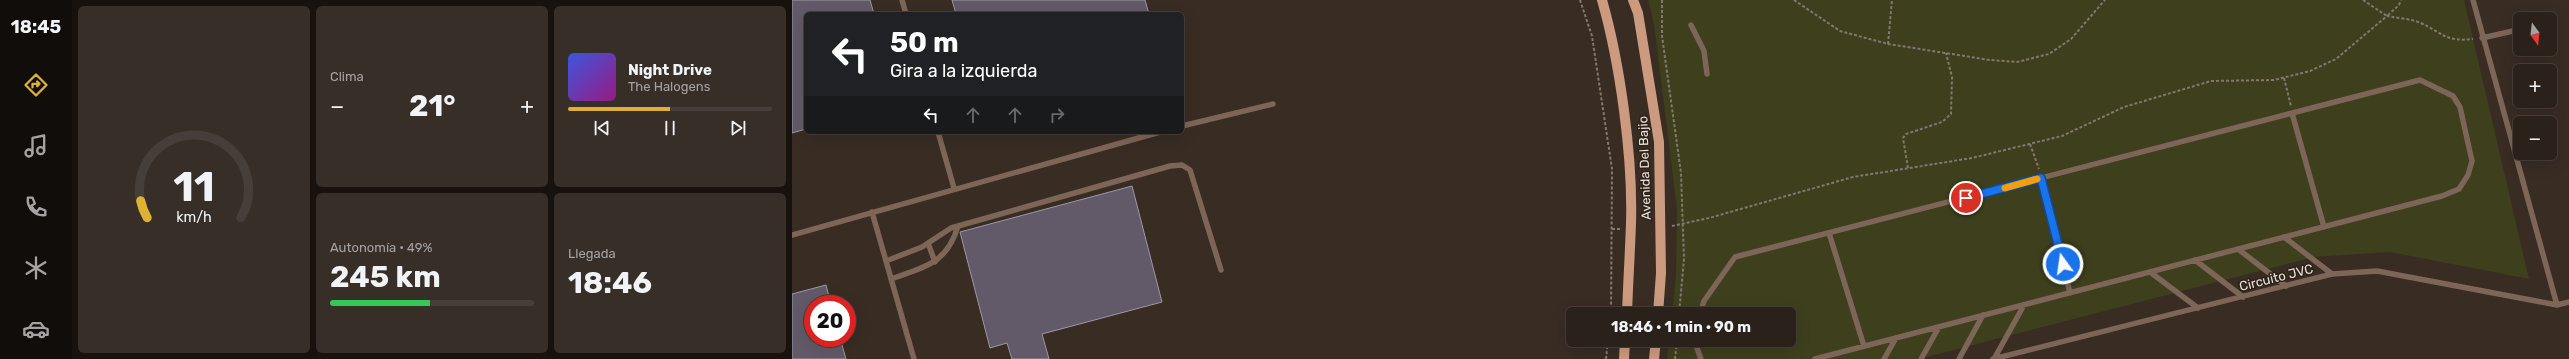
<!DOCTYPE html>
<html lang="es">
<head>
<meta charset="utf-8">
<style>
	:root { --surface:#2a211a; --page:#362e27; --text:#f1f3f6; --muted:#a5a3a2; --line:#463e39; --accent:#deb133 }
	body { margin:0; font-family:Rubik,sans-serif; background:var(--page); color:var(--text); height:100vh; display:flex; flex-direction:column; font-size:15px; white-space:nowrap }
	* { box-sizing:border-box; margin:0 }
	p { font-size:13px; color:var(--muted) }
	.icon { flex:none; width:22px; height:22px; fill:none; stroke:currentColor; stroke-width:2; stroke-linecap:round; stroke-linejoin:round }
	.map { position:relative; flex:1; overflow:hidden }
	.side { display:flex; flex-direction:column; gap:6px; padding:6px; background:#17120e; width:720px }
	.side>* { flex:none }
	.banner { position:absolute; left:12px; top:12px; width:380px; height:122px; border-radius:6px; box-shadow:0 4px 16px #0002,0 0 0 1px var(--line); background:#202124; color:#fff; overflow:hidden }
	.needle { width:26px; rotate:165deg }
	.controls { position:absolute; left:1721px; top:12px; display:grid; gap:8px }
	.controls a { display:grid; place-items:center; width:44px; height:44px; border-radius:6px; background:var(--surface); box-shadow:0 4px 16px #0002,0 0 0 1px var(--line); font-size:20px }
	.speed { position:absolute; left:12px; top:295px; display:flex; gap:8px; font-size:20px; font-weight:700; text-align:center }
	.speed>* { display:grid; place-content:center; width:52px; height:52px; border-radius:50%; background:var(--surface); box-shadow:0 4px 16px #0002,0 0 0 1px var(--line); line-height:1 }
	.speed .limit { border:6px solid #d22; background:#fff; color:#111 }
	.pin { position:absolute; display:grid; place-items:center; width:34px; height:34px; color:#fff; margin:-17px; border:2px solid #fff; border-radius:50%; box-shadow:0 1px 4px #0007 }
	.me { position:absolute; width:44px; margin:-22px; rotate:346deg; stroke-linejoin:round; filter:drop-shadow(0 0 3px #0008) }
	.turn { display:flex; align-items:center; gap:14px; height:84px; padding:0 20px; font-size:18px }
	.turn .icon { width:52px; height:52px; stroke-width:2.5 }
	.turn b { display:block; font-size:28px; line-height:34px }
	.lanes { display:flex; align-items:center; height:38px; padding:0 20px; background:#0003; justify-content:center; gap:20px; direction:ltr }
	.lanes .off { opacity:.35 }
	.big { font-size:30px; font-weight:700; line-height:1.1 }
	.side .widget { flex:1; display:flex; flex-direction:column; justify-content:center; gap:6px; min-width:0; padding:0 14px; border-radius:6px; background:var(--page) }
	.side .dial { align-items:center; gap:0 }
	.dial svg { height:104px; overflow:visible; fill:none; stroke:var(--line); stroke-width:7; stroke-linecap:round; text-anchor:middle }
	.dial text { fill:var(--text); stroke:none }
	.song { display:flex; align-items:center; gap:12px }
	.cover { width:48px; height:48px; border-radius:6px; background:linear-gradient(135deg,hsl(230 70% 55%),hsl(310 70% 35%)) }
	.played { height:4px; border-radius:2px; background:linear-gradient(90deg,var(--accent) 50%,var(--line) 50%) }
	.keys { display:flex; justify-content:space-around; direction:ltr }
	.heat { display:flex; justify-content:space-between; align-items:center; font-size:22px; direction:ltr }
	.charge { height:6px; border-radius:3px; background:linear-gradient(90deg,#34c759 49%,var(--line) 0) }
	.side .tiles { flex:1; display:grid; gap:6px; grid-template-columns:repeat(3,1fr) }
	.widget:first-child { grid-row:span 2 }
	.trip { position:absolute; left:774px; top:307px; width:230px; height:40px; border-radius:6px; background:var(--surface); box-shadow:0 4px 16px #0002,0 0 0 1px var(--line); font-weight:700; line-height:40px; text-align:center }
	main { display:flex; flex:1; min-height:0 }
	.tab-bar { display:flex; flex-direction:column; width:72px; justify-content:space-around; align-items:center; background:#110d0a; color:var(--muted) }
	.tab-bar .icon { width:28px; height:28px }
	.tab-bar .on { color:var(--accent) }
	.tab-bar b { font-size:18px; color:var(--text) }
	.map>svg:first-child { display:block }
	.green { fill:#3d3f1d }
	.building { fill:#625a68; stroke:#a097a6 }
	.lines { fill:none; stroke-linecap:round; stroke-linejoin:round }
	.path { stroke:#827870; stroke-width:2; stroke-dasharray:3 2; stroke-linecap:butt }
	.lane { stroke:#7d6558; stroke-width:5.5 }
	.primary { stroke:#cb9a7f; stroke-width:10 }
	.route-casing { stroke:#114b97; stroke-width:10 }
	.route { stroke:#1a73e8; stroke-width:7 }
	.slow { stroke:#f59e0b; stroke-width:7 }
	.labels { text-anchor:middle; stroke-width:3; stroke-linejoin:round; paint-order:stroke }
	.street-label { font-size:13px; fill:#e8e0da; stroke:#2e2219 }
</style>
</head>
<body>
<main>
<nav class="tab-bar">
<b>18:45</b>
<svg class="icon on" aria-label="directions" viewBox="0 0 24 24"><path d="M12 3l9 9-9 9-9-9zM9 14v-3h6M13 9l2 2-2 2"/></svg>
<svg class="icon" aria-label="music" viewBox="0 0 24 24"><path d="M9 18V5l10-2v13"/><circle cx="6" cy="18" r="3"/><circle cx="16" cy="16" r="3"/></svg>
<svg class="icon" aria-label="phone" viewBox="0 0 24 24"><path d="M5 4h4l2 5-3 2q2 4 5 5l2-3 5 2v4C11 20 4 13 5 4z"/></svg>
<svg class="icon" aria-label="climate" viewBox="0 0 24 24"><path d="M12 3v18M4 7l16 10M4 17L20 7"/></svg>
<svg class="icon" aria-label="car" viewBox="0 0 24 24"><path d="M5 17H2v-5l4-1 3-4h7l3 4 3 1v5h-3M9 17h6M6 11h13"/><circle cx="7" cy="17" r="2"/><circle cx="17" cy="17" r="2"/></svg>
</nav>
<section class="side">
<div class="tiles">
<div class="widget dial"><svg viewBox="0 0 100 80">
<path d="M14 69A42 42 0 1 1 86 69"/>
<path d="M14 69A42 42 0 0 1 9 56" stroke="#deb133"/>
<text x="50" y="56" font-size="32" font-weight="700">11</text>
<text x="50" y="72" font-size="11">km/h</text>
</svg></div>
<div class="widget"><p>Clima</p>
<div class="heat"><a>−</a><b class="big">21°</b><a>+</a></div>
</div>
<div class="widget">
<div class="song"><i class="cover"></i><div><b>Night Drive</b><p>The Halogens</p></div></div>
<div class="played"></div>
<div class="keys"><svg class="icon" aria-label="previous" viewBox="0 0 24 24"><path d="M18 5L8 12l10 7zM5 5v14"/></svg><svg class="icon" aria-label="pause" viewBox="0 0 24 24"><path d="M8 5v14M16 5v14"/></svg><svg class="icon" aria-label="next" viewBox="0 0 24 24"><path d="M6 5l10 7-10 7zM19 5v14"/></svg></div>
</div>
<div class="widget"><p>Autonomía · 49%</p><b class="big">245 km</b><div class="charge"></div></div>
<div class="widget"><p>Llegada</p><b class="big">18:46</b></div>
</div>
</section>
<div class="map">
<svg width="1777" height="359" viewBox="0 0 1777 359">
	<rect width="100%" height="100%" fill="#382c23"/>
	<path class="green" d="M856,0H1672L1737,279L1598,252L1522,257L1127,359H875L877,340H997V314H880L884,274L885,209L862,24Z"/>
	<path class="building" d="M0,0H78L82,14H14V129L0,133Z
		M160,0H353L357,14H164Z
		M340,186L370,302L250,334L257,359H220L215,343L198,348L168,232Z
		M34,285L39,304H21V338H48L54,359H0V294Z"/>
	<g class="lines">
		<path class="path" d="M788,0L800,36L820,169L819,314
			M870,0V36L889,173L892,259L887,314
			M1002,0L1048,31L1096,44L1198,60L1225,62L1257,54L1279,39L1313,0
			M1571,0L1595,16L1607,5L1609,0
			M1096,44L1100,0
			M1492,78L1499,106
			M1238,144L1247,169
			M1116,168L1111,138L1114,134L1150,122L1159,114L1160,77L1154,53
			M880,226L917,218L1061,177L1180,158L1270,136L1332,107L1419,81L1482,80L1518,71L1544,59L1595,16C1606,18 1619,19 1629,23C1652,34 1654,42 1681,39
			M820,229H828
			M814,359L816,340
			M883,359L885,340"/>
		<path class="lane" d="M110,0L114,14
			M1681,0L1765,305
			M899,25L912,51L915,74
			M1690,38L1721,31
			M1500,113L1532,227
			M390,126L481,104
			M146,132L162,188
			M1249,178L1278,293
			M80,212L122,359
			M1037,233L1072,346
			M0,235L368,132
			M1492,237L1540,274
			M136,243L143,262
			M1446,249L1494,286
			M1403,260L1451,297
			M94,261L130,247L159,228L378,166L390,165L398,170L429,270
			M1358,272L1406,308
			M99,279C132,267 155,264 166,226
			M908,314L912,301L943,257L1628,80L1661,96L1668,107L1680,161L1676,175L1667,189L1650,196L1023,359
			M902,340L909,359
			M1092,359L1104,338
			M1129,359L1147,327
			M1167,359L1191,315
			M1201,359L1540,274L1585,271L1765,305L1777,302
			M1202,359L1232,305"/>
		<path class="primary" d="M810,0C828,63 841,157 839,223C838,253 836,284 835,314
			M841,0L846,13L867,142L869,273L866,314
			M832,359L833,340
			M862,359L864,340"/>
	</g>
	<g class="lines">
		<g class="route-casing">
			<path id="route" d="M1174,198L1249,178L1271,264"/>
		</g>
		<use href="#route" class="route"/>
		<path class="slow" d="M1213,188L1245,179"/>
	</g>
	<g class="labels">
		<g class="street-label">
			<text transform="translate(852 168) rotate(-92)" y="5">Avenida Del Bajio</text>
			<text transform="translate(1484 277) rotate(-14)" y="5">Circuito JVC</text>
		</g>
	</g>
</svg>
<div class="controls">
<a><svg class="needle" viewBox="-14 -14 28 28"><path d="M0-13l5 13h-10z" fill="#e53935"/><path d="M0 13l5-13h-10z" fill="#a5a3a2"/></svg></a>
<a>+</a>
<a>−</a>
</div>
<div class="speed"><div class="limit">20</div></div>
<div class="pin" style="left:1174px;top:198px;background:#d93025"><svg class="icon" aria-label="arrive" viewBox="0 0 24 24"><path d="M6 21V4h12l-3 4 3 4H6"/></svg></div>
<svg class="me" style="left:1271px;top:264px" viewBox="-20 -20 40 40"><circle r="17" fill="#1a73e8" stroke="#fff" stroke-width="3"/><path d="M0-11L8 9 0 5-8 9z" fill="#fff"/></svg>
<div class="trip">18:46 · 1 min · 90 m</div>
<div class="banner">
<div class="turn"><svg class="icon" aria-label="left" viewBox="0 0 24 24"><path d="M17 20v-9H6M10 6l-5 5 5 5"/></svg><div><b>50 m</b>Gira a la izquierda</div></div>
<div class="lanes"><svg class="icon" aria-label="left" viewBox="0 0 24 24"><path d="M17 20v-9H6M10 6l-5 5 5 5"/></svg><svg class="icon off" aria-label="ahead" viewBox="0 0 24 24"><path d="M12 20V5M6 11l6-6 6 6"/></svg><svg class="icon off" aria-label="ahead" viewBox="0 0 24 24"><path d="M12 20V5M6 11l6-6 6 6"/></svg><svg class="icon off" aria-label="right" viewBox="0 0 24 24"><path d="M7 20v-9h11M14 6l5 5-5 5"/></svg></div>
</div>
</div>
</main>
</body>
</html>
